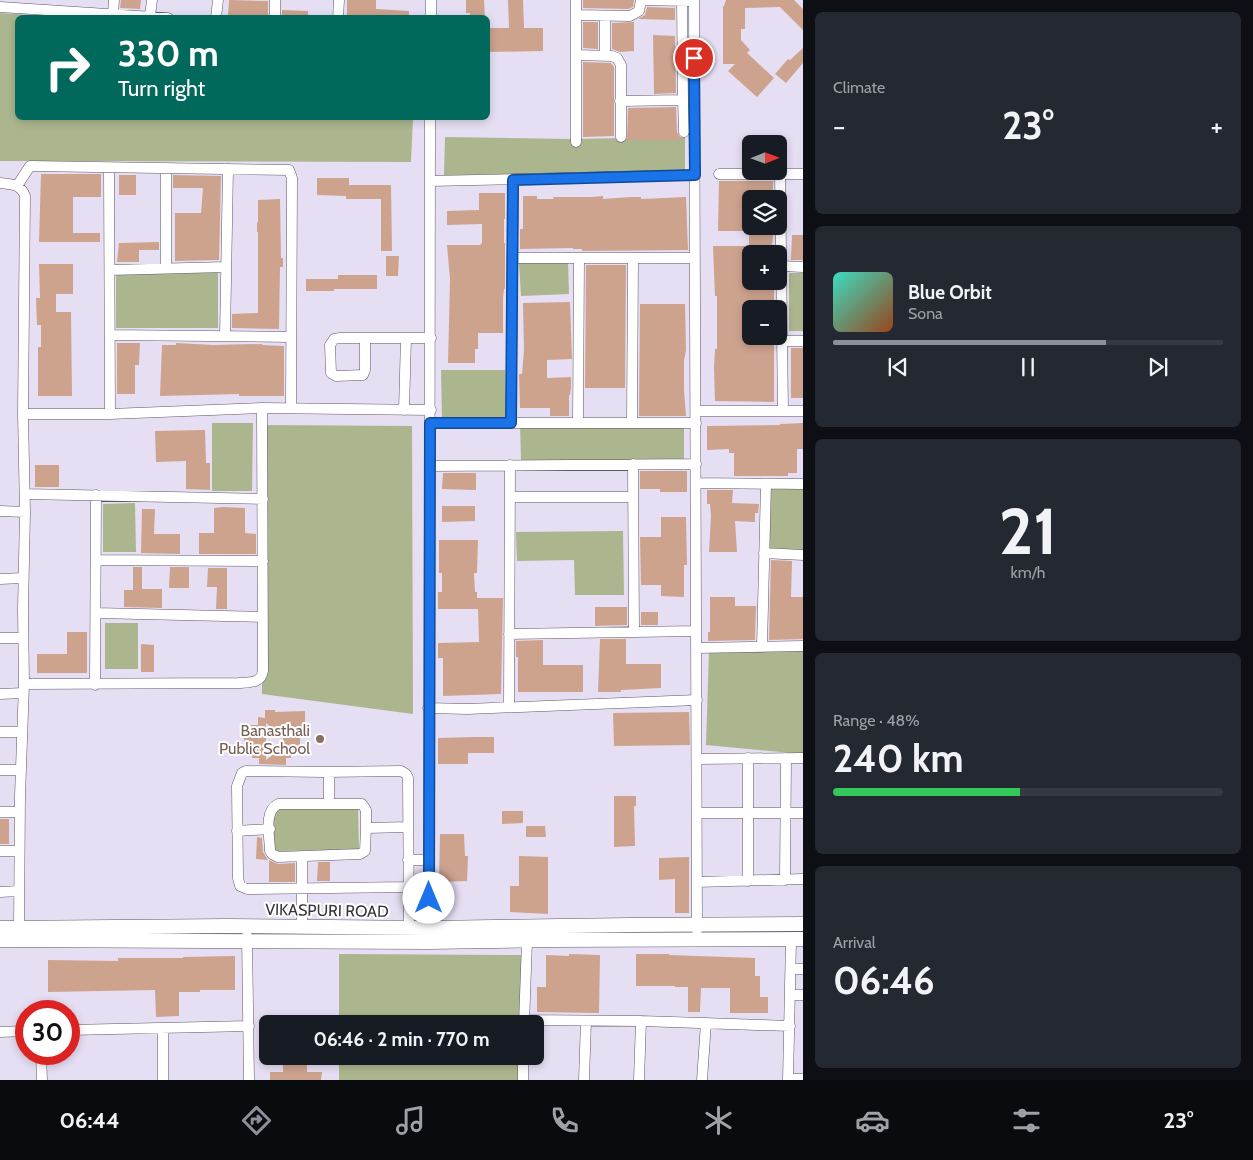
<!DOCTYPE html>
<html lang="en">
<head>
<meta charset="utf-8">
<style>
	:root { --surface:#171b24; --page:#242831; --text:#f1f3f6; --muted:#9ea1a6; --line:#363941; --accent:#8c9099 }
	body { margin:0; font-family:Cabin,sans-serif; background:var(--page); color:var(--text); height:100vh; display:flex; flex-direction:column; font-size:19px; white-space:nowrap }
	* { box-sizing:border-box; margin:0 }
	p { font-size:16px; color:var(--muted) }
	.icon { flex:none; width:28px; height:28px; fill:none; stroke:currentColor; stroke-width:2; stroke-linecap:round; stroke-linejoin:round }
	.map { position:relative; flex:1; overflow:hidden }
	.drawer { display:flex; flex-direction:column; gap:12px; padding:12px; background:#0d0f14; width:450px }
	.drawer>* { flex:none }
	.top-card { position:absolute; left:15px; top:15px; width:475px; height:105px; border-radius:8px; box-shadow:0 2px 8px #0003; background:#00695c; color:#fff; overflow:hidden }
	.needle { width:32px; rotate:89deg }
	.fabs { position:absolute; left:742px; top:135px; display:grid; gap:10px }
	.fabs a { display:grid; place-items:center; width:45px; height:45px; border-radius:8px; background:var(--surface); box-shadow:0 2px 8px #0003; font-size:25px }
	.speed { position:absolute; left:15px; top:1000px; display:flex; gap:10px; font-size:25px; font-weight:700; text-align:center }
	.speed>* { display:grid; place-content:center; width:65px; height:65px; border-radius:50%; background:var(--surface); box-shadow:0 2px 8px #0003; line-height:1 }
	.speed .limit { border:8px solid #d22; background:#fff; color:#111 }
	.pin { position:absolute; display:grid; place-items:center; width:42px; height:42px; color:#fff; margin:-21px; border:2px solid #fff; border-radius:50%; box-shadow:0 1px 5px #0007 }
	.me { position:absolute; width:55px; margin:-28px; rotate:0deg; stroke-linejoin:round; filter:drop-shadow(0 0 4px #0008) }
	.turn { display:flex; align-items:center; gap:18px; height:105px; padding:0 20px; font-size:22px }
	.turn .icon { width:65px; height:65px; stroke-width:2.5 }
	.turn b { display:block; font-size:35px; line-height:42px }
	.big { font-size:38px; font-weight:800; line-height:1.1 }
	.drawer .card { flex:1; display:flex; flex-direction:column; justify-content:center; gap:8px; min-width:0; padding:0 18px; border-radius:8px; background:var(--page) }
	.drawer .dial { align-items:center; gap:0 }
	.dial b { font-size:65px; line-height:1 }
	.song { display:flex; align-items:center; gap:15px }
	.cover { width:60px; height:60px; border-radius:8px; background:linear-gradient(135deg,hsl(170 70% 55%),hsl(20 70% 35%)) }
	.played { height:5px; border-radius:2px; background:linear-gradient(90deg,var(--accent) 70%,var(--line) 70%) }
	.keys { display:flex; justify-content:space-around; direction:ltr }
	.heat { display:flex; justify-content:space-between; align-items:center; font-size:28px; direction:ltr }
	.charge { height:8px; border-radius:4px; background:linear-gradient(90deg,#34c759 48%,var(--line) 0) }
	.trip { position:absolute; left:259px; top:1015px; width:285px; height:50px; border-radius:8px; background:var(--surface); box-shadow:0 2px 8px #0003; font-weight:800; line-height:50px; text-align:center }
	.tabs { display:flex; height:80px; justify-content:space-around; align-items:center; background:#090b0e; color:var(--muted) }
	.tabs .icon { width:35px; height:35px }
	.tabs .active { color:var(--accent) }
	.tabs b { font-size:22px; color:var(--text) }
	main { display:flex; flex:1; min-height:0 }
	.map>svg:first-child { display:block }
	.green { fill:#acb68e }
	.building { fill:#cda38e; fill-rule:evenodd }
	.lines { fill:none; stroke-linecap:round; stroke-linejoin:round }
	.street-casing { stroke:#5d5768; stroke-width:11 }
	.secondary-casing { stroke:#5d5768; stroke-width:15 }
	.street { stroke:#fff; stroke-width:10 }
	.secondary { stroke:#fff; stroke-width:14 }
	.route-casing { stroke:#114b97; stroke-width:12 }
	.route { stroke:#1a73e8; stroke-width:9 }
	.education-dot { fill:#8d6e63; stroke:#fff; stroke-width:2 }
	.labels { text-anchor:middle; stroke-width:4; stroke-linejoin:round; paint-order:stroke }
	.education-label { font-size:16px; fill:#785e54; stroke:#fff; text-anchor:end }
	.street-label { font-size:16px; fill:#36333b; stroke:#fff }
</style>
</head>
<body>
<main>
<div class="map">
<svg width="803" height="1080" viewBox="0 0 803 1080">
	<rect width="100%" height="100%" fill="#e6def3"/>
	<path class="green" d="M0,13L61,17L18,18V118H413L411,162L0,161Z
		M445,137L572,139L685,137V173L444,175Z
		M568,261L569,294L521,296L519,263Z
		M116,271H218V328H116Z
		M789,273H803V331H789Z
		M441,370H505V418L442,419Z
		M684,422V460L521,462L520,424Z
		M212,423H253L252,491H212Z
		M263,425L412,426L413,714L262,694Z
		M766,489H803V550L765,549Z
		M135,503L136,552H103V504Z
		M623,531L624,595H575L574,560L517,561L516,532Z
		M105,623H138V669H105Z
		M709,650L803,651V754L706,745Z
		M358,805L359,850L274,851L273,806Z
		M339,954L521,955L522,1024H339Z
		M339,1056H522V1080H339Z"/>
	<path class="building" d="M121,0H141L140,9L120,8Z
		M229,0L268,1V18L228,16Z
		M347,0H376V9L409,11V18H347Z
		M466,0H484L485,18H470V13H466Z
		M508,0H523L524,28H543V51L488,52V28H509Z
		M583,0H634V1L633,7L628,9L583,8Z
		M726,0H794L803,9V30L780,7L745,8V29H741V40L750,50L747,53L774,78L757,97L728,71L735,64H723V6H724Z
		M647,7L675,8V20L638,19L645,15Z
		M282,10L308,11V18H282Z
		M583,22H598V49L583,48Z
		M634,22V51L620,52L612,49V23Z
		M653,35L675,36L676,93L654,94Z
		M803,48V63L786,83L775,74L788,59L790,60Z
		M583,62L611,63L614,67V136L583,137Z
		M676,107L677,132L682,140H627L628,108Z
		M41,174H101V197H73V233H100V242H39Z
		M119,175H136V195H119Z
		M173,175L221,176L219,260L175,261V213H201L203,188H173Z
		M317,178H349V185H391L392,251H381V199H346V196L317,195Z
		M719,181H773V199H751V226H774L772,245H749V231H718Z
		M479,193H505V219H504V243H505V289H504L503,298V333H478V349H475V363H448L450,279L447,245H480L482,243V224L447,225V211L479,210Z
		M523,196H537V199H554L553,197H592L603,196V199L631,197H641V199L686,197L688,250L582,251V249H573V248L520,249V229H523Z
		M280,199L281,258H283V267H280L279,329L232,328V314L258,313V232H257V223L258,222V200Z
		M792,235H803V260H791Z
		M159,242V250H139V262H117L119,243Z
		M713,246H747L748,270H751V281H774V309H751V336H774V402L715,401L714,368L715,349H717V296H715Z
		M386,256H399L398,276H386Z
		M39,264H73V294H56V312H71L72,396H38V347H41V325H37L36,298H40Z
		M586,265H626L625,388H585Z
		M338,275H377V289H334V291H306V279H338Z
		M570,302L572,359L547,360V378L571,377V388L570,395H569V416H550V408H520L519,374H522L524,350L523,303Z
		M640,304H685L686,350L684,361V390L686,416H639Z
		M117,343H140L139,365H135V394H117Z
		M176,343L213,345L262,344V345L284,346V396H239V394L160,396L162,345H176Z
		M791,348H803V398H791Z
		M803,423V449H797V473H788V476H734V453H729V449L707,450V426L780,425V424Z
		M205,430L206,463H210V490L186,489V461L156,462L155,431Z
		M35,465H59V487H35Z
		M640,471H687V492H660V489H640Z
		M443,473H476V490L442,489Z
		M707,490H733L732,503L759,504L758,513H755V522L735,521L737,552H709L711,516L710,504H707Z
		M442,506H475V521L442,522Z
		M223,507L245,508V533L256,534V554H199V533H214V508Z
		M142,509H155L154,534H180V554L141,553Z
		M661,517H686L687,565H684V597L661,596V585H641L640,537H661Z
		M439,540H478L477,573H474L475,592H477V598H503L501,694L443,696V658H438V643L479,642L478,609H438V592H442V573H439Z
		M771,560L792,561L791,597H803V639L769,640Z
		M133,567H142V589H162V608L124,607V590H133Z
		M170,567H189V588H169Z
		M208,568H227V609H216L217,587H207Z
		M710,597H735V606H756L755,640L708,641V632H710Z
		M595,607H627V625L595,626Z
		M641,612H658V625H641Z
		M67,632H87V673H37V654H67Z
		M600,639H626V664H661V688L621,690V692H598Z
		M543,640V665H583V692H518V657H516V641Z
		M141,644L154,645V672H141Z
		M265,710H275V712L305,711V734H300V750H291V758H286V765L259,764V758H252V751L244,750V734L251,732V725H258V717L265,718ZM266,723L283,737V744L278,751L266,760Z
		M689,712L690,745L614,746L613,713Z
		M474,737H494V753H468V764H438V738Z
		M614,796H636V806H634L635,846L614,847Z
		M502,811H523V823L502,824Z
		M0,819H9V844H0Z
		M526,826H545L546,837H526Z
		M440,834H464L465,856H468L467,881L439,882Z
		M257,837L262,838L263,852L268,860L256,859Z
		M519,856L548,857V914L510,912V886H519Z
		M689,857V913H675V879L659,880V858Z
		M269,860L278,864L295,863V882H269Z
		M318,862H330V881H317Z
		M569,954L600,955L599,1013L537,1012V987H546V955L569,956Z
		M636,954H669V955L755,958V976H760V997H768V1013H730V988H701L700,1012H688V987H675V986H636Z
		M235,956V990H200V992H179V1016L156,1017L155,990L48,992V960L118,961V958H183V957Z
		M283,1058H307V1072H322L321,1080H270V1072H283Z"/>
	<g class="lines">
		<g class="street-casing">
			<path id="street" d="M642,0L688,1
				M694,0L697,930
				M0,7L168,18
				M113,14L114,0
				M576,15L630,16L639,11L641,0
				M150,16L152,0
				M216,18L218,0
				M275,18V0
				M338,18L339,0
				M431,18V0
				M576,55L612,56L617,58L621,65V137
				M605,56V16
				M683,100L684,132
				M620,101L683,100L682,0
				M576,142V0
				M109,168L110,414
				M719,174H803
				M780,174L783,411
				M430,181L695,175
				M0,183C11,184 21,184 25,196L23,414L25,512L23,609L24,684L20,796L19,928
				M17,186L30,166L289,170L292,178L291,408
				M512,258H695
				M781,266L803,267
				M166,268V168
				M110,270L226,267
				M110,335L291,337
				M225,336L228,169
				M365,338V370L363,375L336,376L331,373L330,345L334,339L340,338H431
				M782,341H803
				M404,410L406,338
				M696,411H803
				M23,414H110L262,408L431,410
				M430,423H696
				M511,423L513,180
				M578,423L579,258
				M632,423L633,258
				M633,464L634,632
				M430,466L696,464
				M696,483L803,484
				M25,494L263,499
				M510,497H633
				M0,511L25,512
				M764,553L803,555
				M96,560L263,561
				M0,579L23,578
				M96,613L262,617
				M509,634L696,631
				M0,638H23
				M762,647L766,484
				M696,648L803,646
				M24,684L238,683C249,682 261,684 263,671L262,408
				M95,685L96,495
				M0,694L23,693
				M509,707L510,465
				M428,708L468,709L697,700
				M0,732H22
				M697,759L803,758
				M0,770H20
				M329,772V804
				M0,812H19
				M697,813H803
				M366,828L365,851L360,854L278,857L272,854L270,851C270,837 263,812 278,804H362L366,810V828L408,827
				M237,831L270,829
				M0,851H19
				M302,856V927
				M408,860H429
				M785,880L786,758
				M748,881V758
				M697,882L803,879
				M408,887L247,889L240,886L238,878L237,786L242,773L246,771L324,772L401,771L406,774L408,778L409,928
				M0,892L19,891
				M247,936L249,1080
				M429,942L430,118
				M791,969H803
				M791,995H803
				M524,1020L641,1021L790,1026
				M524,1024L527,941
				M163,1028V1080
				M69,1030L249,1026
				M0,1032L26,1031
				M41,1054L42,1080
				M788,1079H803
				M523,1080V1056
				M584,1080L586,1021
				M639,1080L641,1021
				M702,1080L706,1023
				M788,1080L791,940"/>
		</g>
		<g class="secondary-casing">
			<path id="secondary" d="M0,928L227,926L429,928L629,925L803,924
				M0,940L429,942L551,940L803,939"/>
		</g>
		<use href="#street" class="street"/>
		<use href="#secondary" class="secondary"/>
	</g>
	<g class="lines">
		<g class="route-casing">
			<path id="route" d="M429,898L430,423H511L513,180L695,175L694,58"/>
		</g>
		<use href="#route" class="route"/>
	</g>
	<circle class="education-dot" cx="320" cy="739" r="5"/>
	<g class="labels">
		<g class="education-label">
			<text x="310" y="736">Banasthali<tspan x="310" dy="18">Public School</tspan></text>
		</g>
		<g class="street-label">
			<text transform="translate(327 910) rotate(1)" y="6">VIKASPURI ROAD</text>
		</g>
	</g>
</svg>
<div class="fabs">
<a><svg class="needle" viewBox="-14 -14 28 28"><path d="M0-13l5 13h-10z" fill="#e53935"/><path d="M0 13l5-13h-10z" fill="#9ea1a6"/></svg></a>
<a><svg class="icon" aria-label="layers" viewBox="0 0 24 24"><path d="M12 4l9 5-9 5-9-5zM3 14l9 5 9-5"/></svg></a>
<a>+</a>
<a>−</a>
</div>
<div class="speed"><div class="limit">30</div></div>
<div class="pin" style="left:694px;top:58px;background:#d93025"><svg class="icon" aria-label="arrive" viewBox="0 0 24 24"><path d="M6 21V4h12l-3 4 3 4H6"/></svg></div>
<svg class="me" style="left:429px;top:898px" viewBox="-20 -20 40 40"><circle r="19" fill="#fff"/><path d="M0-13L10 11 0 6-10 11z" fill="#1a73e8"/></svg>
<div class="trip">06:46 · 2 min · 770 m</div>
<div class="top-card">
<div class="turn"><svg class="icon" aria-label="right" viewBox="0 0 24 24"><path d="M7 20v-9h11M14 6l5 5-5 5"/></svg><div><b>330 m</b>Turn right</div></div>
</div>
</div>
<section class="drawer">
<div class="card"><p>Climate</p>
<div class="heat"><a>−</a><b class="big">23°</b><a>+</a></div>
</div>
<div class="card">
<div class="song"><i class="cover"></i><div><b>Blue Orbit</b><p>Sona</p></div></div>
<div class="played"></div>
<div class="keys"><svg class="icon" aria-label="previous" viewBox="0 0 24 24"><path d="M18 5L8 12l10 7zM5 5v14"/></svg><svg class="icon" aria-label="pause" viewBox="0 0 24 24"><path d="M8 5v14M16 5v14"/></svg><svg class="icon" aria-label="next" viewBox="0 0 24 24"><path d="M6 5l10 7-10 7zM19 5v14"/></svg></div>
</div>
<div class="card dial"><b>21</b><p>km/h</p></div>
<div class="card"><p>Range · 48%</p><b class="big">240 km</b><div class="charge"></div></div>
<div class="card"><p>Arrival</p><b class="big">06:46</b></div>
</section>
</main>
<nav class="tabs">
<b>06:44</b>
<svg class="icon active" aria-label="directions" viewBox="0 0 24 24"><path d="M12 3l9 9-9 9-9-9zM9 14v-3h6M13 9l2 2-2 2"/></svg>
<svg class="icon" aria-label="music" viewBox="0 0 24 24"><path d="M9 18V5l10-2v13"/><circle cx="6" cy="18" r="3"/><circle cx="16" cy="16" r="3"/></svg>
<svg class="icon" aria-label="phone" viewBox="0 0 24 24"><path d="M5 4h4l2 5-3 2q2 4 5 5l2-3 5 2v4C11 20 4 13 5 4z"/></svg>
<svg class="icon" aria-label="climate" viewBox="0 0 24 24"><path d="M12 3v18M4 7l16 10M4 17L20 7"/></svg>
<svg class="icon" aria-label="car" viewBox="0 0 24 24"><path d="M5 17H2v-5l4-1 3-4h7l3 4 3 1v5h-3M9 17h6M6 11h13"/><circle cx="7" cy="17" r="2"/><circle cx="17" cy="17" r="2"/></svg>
<svg class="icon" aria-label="filters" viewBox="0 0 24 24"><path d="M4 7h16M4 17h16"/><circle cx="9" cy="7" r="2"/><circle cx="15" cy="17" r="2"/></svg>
<b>23°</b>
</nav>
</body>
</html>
